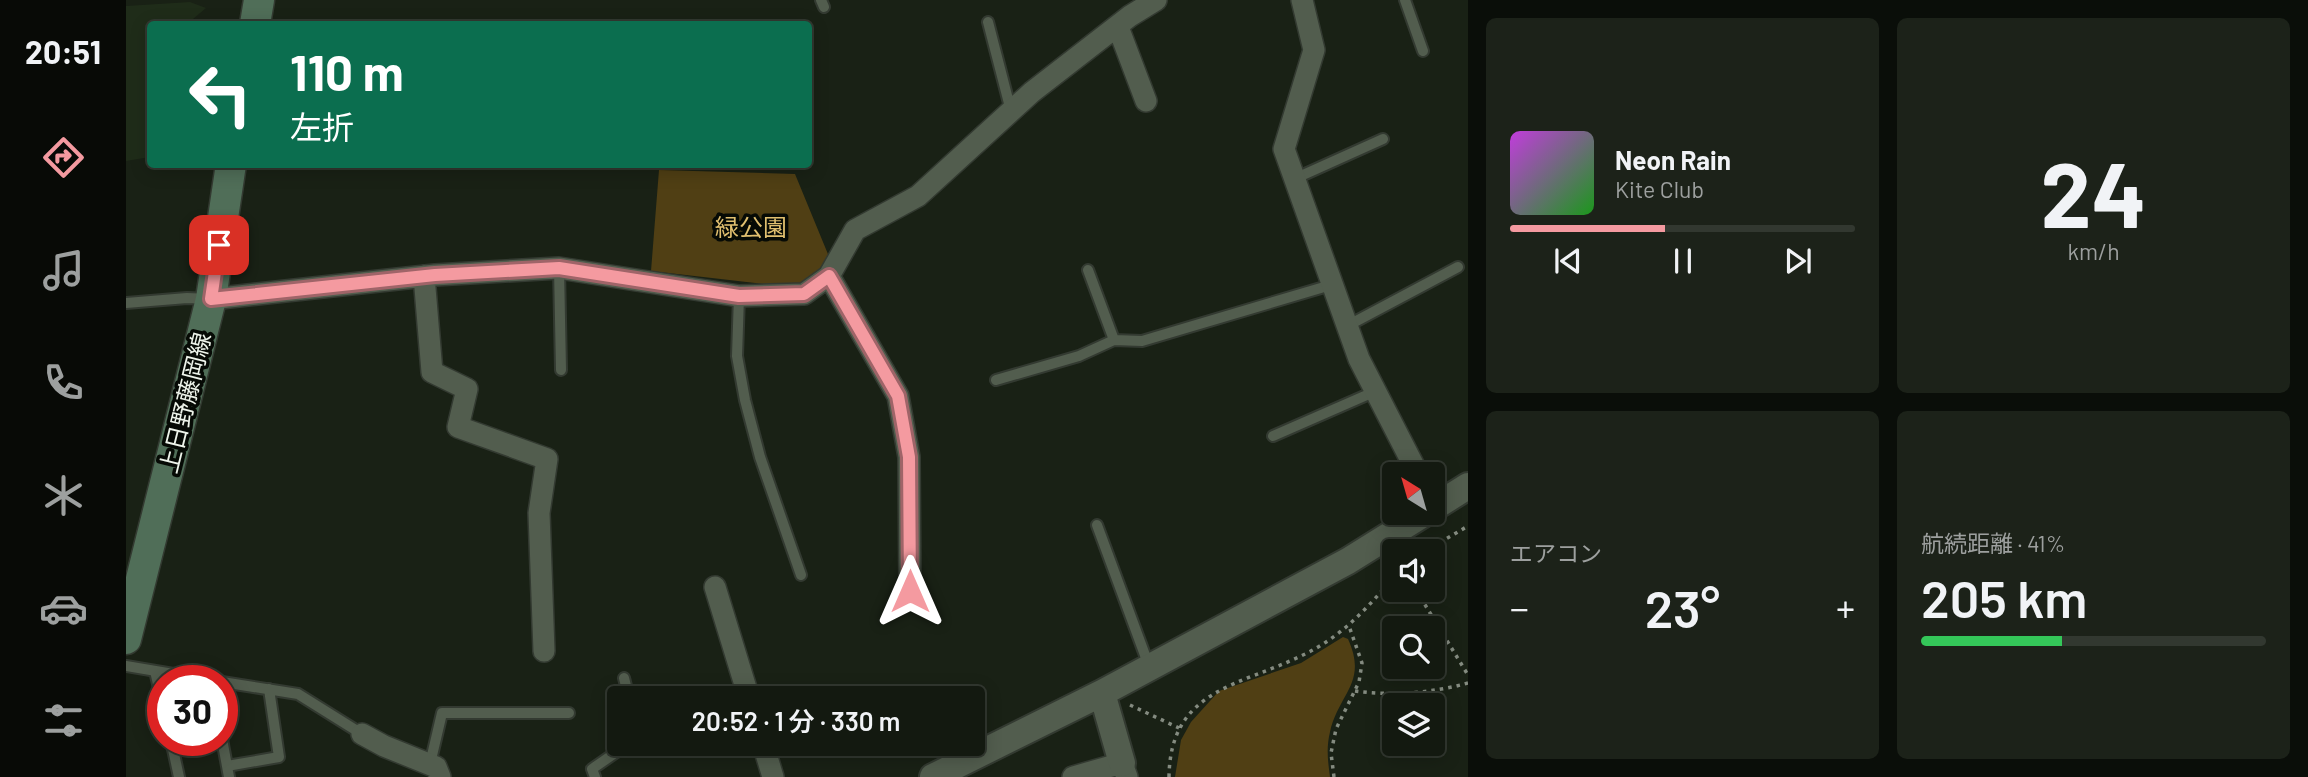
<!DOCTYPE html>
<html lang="ja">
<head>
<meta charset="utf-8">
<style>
	:root { --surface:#131910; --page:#1c2219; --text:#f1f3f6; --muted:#9da09f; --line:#323830; --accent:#f49aa0 }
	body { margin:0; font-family:Barlow,"Noto Sans JP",sans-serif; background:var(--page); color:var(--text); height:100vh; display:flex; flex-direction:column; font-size:26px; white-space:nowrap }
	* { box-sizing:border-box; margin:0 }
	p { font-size:23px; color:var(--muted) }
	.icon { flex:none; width:38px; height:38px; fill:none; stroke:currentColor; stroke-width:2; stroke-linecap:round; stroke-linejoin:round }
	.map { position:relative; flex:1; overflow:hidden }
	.sheet { display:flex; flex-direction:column; gap:18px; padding:18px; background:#0a0e09; width:840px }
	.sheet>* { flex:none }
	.hud { position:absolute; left:21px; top:21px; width:665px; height:147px; border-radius:7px; box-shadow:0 4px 18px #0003,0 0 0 2px var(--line); background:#0b6e4f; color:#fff; overflow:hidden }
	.needle { width:46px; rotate:323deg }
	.tools { position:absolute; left:1256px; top:462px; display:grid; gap:14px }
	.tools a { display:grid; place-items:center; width:63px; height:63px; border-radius:7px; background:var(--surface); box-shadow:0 4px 18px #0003,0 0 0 2px var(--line); font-size:35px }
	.speed { position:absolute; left:21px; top:665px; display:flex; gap:14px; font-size:35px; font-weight:700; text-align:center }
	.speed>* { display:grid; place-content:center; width:91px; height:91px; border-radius:50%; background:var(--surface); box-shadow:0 4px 18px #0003,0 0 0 2px var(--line); line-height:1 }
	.speed .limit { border:10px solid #d22; background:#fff; color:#111 }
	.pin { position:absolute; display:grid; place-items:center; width:60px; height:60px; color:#fff; margin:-30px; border-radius:14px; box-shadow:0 4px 10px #0006 }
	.me { position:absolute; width:77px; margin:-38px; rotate:0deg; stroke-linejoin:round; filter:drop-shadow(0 0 5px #0008) }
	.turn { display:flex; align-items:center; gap:24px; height:147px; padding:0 28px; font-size:32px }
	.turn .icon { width:91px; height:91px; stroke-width:2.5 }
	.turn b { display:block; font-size:49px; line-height:60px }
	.big { font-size:52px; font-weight:600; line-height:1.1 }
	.sheet .tile { flex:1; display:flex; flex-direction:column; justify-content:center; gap:10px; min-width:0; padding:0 24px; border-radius:10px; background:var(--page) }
	.sheet .dial { align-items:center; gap:0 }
	.dial b { font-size:91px; line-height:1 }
	.song { display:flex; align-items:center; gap:21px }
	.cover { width:84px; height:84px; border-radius:10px; background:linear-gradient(135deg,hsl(290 70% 55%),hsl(120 70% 35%)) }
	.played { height:7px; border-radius:4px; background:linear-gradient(90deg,var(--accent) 45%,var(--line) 45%) }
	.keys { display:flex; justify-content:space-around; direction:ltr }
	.heat { display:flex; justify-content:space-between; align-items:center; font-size:38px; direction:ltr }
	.charge { height:10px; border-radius:5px; background:linear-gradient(90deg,#34c759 41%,var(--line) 0) }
	.sheet .tiles { flex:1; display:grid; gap:18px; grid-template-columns:repeat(2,1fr) }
	.trip { position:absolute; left:481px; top:686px; width:378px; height:70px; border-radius:7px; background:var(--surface); box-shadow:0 4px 18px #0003,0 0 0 2px var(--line); font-weight:600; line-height:70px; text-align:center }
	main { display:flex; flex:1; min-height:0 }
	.tab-bar { display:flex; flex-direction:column; width:126px; justify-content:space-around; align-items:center; background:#080a06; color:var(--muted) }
	.tab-bar .icon { width:49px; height:49px }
	.tab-bar .current { color:var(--accent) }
	.tab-bar b { font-size:32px; color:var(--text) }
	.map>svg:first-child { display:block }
	.built { fill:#1f2c19 }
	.green { fill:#503f14 }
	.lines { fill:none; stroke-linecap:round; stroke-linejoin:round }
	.service-casing { stroke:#333a31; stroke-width:14 }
	.minor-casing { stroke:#333a31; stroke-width:24 }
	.tertiary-casing { stroke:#333a31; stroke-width:30 }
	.secondary-casing { stroke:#333a31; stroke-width:33 }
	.path { stroke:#848b80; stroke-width:3.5; stroke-dasharray:3.5 5; stroke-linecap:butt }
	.service { stroke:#525d4e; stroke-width:10 }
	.minor { stroke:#525d4e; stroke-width:21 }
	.tertiary { stroke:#525d4e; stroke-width:26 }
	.secondary { stroke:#506e58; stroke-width:30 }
	.route-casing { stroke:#9f6468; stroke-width:18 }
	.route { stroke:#f49aa0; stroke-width:12 }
	.labels { text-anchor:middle; stroke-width:7; stroke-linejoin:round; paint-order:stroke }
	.park-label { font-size:24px; fill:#e0bf6f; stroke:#060a05 }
	.street-label { font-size:24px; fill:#eef4eb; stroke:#060a05 }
</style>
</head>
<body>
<main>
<nav class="tab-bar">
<b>20:51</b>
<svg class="icon current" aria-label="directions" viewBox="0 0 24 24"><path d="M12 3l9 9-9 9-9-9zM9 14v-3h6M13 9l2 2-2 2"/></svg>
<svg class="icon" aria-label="music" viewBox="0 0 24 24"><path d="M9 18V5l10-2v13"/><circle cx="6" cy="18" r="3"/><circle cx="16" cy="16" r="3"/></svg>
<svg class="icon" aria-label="phone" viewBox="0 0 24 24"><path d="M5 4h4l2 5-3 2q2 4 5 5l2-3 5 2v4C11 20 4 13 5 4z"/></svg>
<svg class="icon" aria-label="climate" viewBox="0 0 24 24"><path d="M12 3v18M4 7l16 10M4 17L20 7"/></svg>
<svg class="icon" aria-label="car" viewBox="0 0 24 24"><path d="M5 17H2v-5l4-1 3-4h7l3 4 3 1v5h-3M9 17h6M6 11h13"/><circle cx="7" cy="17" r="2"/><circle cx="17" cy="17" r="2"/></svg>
<svg class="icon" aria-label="filters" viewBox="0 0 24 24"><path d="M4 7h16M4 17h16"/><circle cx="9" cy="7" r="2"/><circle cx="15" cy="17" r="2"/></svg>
</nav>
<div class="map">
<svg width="1342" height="777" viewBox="0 0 1342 777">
	<rect width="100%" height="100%" fill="#192115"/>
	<path class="built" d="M64,2L80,8L61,24H24V157L0,161V6Z"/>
	<path class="green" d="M533,170L669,174L704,259L689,278L663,287L525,271Z
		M1217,637L1222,639C1242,683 1213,693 1204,732C1200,748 1202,762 1204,777H1049L1055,740L1065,722L1093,691L1175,663Z"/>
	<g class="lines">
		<g class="service-casing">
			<path id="service" d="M695,0L698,7
				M1279,0L1297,51
				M862,22L885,111
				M1168,179L1257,139
				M433,268L435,370
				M962,270L988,340L1016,341L1205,285
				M613,296L611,356L619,400L634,457L675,575
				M0,303L61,298L84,299
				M1221,326L1332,267
				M870,380L953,356L988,340
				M1147,436L1250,391
				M971,525L1023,666
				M0,666L89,681
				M29,671L37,706
				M498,678L503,698
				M96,682L172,694L236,734
				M96,739L103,777
				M45,740L53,777
				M304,764L316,713H443
				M101,766L153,757L143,689
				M469,777L466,769L502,744"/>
		</g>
		<g class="minor-casing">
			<path id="minor" d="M1176,0L1188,50L1158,149L1233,359L1292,474
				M992,27L1020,101
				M298,276L306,372L341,389L332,427L421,459L413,513L418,651
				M703,276L772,396L783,457L784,591
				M85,299L309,275L433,268L613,296L678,294L703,276L729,230L792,196L906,92L1004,16L1030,0
				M589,587L623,698
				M236,734L258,746L310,767L314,777
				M637,744L647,777
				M947,777L996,763L1001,777"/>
		</g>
		<g class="tertiary-casing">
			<path id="tertiary" d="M1307,508L1342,486
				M996,763L976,693L1222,561L1299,513
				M807,777L976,693"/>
		</g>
		<g class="secondary-casing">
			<path id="secondary" d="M129,24L133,0
				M0,639L85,299L105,164"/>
		</g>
		<path class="path" d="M1299,551L1342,526
			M1290,590L1342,675
			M1229,691C1265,696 1307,693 1342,683
			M1004,705L1053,728
			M1043,777C1044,689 1114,686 1177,655C1217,636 1241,608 1269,576
			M1208,777L1205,753L1210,729L1233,682L1236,663L1223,626"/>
		<use href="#service" class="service"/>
		<use href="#minor" class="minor"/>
		<use href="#tertiary" class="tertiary"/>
		<use href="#secondary" class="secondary"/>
	</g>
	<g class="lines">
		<g class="route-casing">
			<path id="route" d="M93,245L85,299L309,275L433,268L613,296L678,294L703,276L772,396L783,457L784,591"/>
		</g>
		<use href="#route" class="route"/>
	</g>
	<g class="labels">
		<g class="park-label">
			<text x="625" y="236">緑公園</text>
		</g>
		<g class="street-label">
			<text transform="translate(60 403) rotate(-76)" y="8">上日野藤岡線</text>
		</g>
	</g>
</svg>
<div class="tools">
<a><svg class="needle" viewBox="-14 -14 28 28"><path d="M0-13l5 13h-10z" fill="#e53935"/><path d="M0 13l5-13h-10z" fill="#9da09f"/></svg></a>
<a><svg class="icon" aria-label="sound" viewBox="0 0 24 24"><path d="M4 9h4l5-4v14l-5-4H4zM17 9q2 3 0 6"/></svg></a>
<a><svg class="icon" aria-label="search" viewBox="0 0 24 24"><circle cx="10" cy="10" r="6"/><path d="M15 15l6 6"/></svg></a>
<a><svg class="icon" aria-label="layers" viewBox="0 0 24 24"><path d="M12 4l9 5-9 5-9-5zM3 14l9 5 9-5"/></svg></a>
</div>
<div class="speed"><div class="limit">30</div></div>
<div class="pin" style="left:93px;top:245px;background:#d93025"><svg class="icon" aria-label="arrive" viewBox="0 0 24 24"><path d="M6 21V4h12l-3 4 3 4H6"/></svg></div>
<svg class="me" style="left:784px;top:591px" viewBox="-20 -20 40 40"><path d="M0-17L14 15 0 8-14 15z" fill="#f49aa0" stroke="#fff" stroke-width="4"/></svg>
<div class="trip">20:52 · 1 分 · 330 m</div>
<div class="hud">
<div class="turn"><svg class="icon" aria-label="left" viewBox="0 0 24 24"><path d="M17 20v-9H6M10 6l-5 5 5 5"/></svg><div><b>110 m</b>左折</div></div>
</div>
</div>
<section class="sheet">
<div class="tiles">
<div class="tile">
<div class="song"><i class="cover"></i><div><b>Neon Rain</b><p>Kite Club</p></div></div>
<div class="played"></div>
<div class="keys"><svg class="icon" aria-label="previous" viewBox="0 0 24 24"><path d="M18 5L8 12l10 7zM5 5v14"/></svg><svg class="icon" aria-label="pause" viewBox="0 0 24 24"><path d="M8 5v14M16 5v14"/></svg><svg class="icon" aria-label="next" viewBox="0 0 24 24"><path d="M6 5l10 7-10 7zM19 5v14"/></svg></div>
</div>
<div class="tile dial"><b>24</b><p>km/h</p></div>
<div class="tile"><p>エアコン</p>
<div class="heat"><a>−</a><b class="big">23°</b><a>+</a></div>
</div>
<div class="tile"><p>航続距離 · 41%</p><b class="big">205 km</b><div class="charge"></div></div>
</div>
</section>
</main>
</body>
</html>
